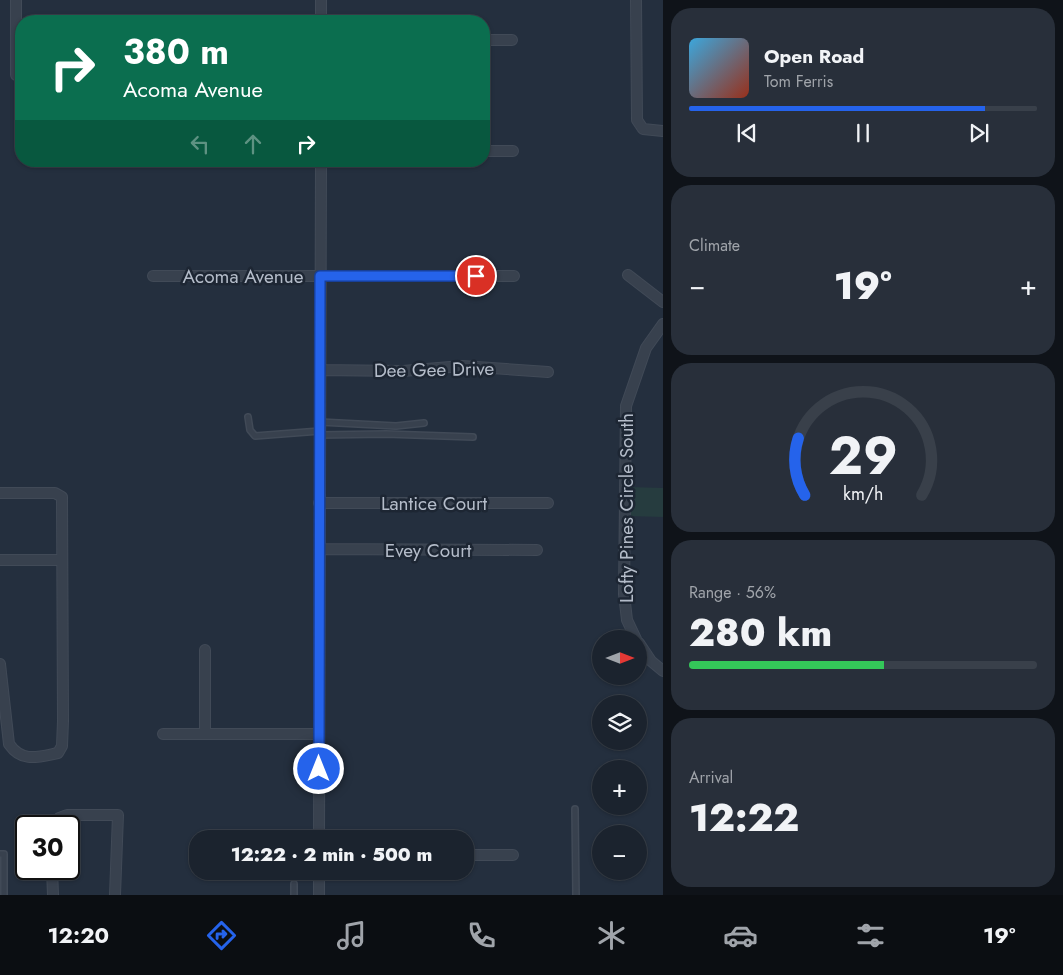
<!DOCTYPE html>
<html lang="en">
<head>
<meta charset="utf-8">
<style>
	:root { --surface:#1b232e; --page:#282f3a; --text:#f1f3f6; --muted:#a0a4aa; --line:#39404a; --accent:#2563eb }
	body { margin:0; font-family:Jost,sans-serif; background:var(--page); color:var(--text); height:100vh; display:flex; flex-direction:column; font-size:19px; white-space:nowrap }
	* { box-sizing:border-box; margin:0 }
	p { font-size:16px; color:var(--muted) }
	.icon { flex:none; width:28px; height:28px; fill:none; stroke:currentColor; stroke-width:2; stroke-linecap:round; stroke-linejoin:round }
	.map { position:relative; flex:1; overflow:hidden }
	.panel { display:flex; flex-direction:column; gap:8px; padding:8px; background:#0f1319; width:400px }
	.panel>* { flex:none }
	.hud { position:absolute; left:15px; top:15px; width:475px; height:152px; border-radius:20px; box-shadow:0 1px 4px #0004,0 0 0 1px var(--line); background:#0b6e4f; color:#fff; overflow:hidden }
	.needle { width:32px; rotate:90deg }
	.controls { position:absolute; left:592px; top:630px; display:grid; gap:10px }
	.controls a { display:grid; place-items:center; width:55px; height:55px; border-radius:50%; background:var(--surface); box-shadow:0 1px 4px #0004,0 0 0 1px var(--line); font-size:25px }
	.speed { position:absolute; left:15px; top:815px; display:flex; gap:10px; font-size:25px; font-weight:700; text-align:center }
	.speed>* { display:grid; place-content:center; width:65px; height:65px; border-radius:50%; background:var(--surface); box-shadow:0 1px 4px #0004,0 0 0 1px var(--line); line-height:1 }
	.speed .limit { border:2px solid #111; border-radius:8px; background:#fff; color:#111 }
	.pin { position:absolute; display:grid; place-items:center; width:42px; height:42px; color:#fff; margin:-21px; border:2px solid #fff; border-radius:50%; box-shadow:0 1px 5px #0007 }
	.me { position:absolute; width:55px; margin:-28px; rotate:0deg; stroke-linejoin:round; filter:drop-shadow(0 0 4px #0008) }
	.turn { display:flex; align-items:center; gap:18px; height:105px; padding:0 25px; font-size:22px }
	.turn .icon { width:65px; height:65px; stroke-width:2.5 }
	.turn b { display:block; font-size:35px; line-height:42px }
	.lanes { display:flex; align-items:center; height:48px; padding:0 25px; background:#0003; justify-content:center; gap:25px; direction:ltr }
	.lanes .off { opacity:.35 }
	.big { font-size:38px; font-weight:800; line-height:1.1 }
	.panel .card { flex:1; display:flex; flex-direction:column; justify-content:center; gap:8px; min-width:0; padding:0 18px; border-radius:20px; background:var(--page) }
	.panel .dial { align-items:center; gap:0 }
	.dial svg { height:130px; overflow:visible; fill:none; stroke:var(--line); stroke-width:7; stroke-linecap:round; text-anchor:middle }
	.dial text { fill:var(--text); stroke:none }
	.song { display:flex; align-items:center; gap:15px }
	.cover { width:60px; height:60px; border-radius:8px; background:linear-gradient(135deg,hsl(200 70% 55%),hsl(10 70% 35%)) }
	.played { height:5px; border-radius:2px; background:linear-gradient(90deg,var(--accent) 85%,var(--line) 85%) }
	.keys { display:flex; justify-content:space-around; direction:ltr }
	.heat { display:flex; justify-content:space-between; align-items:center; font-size:28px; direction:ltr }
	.charge { height:8px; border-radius:4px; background:linear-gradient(90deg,#34c759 56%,var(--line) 0) }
	.trip { position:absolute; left:189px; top:830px; width:285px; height:50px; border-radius:20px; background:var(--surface); box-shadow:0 1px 4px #0004,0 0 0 1px var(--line); font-weight:800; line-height:50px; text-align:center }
	.dock { display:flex; height:80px; justify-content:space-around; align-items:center; background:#0b0e12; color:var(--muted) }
	.dock .icon { width:35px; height:35px }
	.dock .current { color:var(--accent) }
	.dock b { font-size:22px; color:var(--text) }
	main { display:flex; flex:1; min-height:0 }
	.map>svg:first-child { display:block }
	.green { fill:#263c3f }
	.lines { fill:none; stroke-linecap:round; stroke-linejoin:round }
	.service-casing { stroke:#414a57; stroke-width:8 }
	.minor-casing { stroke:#414a57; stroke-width:12 }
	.service { stroke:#38414e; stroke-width:5 }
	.minor { stroke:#38414e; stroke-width:10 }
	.route-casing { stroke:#184099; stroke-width:12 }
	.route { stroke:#2563eb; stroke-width:9 }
	.labels { text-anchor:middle; stroke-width:5; stroke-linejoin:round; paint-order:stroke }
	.street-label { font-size:19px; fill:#b4bcc9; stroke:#1d2633 }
</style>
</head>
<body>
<main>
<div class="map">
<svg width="663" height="895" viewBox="0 0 663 895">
	<rect width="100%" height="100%" fill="#242f3e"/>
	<path class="green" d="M629,487L663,488V517L628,516Z"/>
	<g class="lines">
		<g class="service-casing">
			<path id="service" d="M248,417L250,430L255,436L320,431
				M320,422L396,426L424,423
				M320,435L386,434L473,437
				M575,809L576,895
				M0,854H4V895
				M294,895V884"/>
		</g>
		<g class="minor-casing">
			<path id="minor" d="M321,0V21
				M636,0L637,120L643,129L663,131
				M484,40H512
				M16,75V0
				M484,151H513
				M628,275L663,302
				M153,276H514
				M320,370L403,371L462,366L548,372
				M0,493H55L62,497L63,721L62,746L58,753C38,757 22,763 9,744L0,664
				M319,503H548
				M320,549L537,550
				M0,560H62
				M636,639L627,620L624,594L626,406L646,348L663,324
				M639,643L651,661L663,671
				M163,734H319
				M205,734V650
				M53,826L59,818L67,815H118L115,895
				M319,839L321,161
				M465,855H513
				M52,869L53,895
				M319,895V871"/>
		</g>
		<use href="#service" class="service"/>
		<use href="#minor" class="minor"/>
	</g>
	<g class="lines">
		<g class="route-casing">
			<path id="route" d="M319,769L320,276H476"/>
		</g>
		<use href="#route" class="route"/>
	</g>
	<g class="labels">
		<g class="street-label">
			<text x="243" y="283">Acoma Avenue</text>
			<text transform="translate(434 369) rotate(-1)" y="7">Dee Gee Drive</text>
			<text x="434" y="510">Lantice Court</text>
			<text transform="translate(626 508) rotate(-90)" y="7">Lofty Pines Circle South</text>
			<text x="428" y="557">Evey Court</text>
		</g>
	</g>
</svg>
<div class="controls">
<a><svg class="needle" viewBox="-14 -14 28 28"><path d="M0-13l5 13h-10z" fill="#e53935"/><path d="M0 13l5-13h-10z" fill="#a0a4aa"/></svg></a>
<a><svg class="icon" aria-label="layers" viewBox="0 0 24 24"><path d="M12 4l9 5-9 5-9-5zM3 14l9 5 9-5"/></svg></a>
<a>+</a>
<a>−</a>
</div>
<div class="speed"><div class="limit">30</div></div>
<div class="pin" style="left:476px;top:276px;background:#d93025"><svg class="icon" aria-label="arrive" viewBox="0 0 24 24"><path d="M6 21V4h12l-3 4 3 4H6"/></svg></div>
<svg class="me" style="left:319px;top:769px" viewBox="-20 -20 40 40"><circle r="17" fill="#2563eb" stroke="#fff" stroke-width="3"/><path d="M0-11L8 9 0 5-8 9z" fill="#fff"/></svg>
<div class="trip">12:22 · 2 min · 500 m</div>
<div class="hud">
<div class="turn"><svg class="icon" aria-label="right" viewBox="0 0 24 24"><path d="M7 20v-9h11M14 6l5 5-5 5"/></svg><div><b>380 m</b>Acoma Avenue</div></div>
<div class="lanes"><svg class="icon off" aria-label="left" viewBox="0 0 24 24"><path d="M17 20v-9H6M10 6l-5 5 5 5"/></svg><svg class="icon off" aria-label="ahead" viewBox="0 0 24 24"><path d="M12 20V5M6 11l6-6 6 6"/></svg><svg class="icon" aria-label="right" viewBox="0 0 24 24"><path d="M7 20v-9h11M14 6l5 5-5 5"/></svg></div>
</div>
</div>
<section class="panel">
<div class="card">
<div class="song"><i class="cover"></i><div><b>Open Road</b><p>Tom Ferris</p></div></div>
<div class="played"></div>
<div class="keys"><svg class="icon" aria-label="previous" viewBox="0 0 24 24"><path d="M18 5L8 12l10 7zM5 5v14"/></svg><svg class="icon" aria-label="pause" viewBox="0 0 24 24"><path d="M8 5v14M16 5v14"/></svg><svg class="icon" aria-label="next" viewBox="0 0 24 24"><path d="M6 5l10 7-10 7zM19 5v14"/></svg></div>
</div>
<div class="card"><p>Climate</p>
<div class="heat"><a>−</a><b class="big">19°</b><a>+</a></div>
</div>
<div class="card dial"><svg viewBox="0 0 100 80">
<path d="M14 69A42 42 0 1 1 86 69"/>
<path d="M14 69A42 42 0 0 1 10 34" stroke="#2563eb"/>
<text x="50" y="56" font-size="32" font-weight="700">29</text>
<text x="50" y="72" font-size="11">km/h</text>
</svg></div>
<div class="card"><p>Range · 56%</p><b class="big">280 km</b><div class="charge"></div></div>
<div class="card"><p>Arrival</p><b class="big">12:22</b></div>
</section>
</main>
<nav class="dock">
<b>12:20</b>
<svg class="icon current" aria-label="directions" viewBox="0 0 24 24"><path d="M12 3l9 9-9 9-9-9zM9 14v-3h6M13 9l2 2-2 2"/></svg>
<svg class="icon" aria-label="music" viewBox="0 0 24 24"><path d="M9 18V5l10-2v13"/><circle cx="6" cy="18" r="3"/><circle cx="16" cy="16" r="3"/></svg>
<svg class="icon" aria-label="phone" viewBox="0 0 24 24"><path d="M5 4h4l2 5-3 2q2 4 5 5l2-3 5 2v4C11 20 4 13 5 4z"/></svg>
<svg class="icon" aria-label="climate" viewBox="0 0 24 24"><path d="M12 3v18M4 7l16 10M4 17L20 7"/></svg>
<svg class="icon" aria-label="car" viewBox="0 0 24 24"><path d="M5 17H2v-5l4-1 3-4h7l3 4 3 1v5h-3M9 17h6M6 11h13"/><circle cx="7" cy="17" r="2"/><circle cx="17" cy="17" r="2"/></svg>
<svg class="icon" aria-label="filters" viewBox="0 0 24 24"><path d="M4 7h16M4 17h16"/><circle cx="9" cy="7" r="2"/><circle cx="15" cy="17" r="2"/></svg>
<b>19°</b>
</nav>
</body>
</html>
